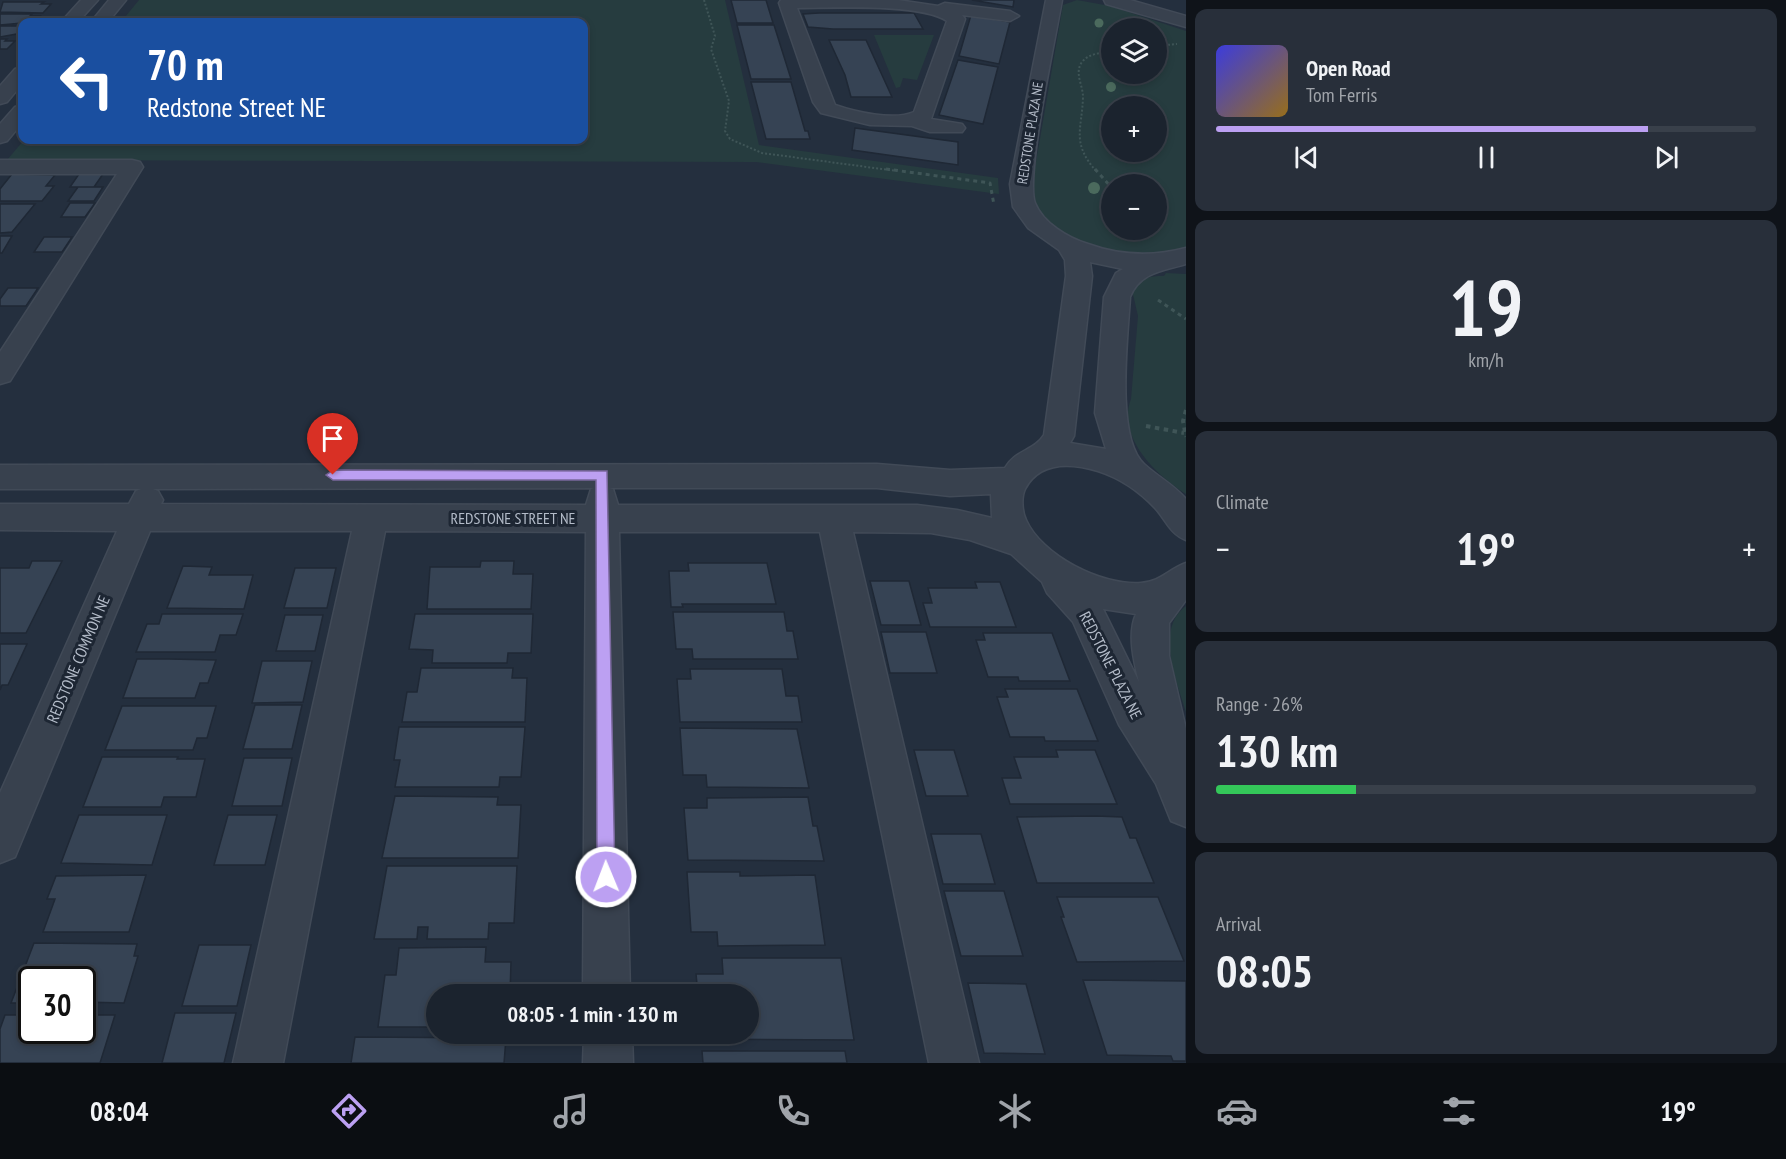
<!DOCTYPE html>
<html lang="en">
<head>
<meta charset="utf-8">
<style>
	:root { --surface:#1b232e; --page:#282f3a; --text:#f1f3f6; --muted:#a0a4aa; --line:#39404a; --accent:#bca0f2 }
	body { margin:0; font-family:"PT Sans Narrow",sans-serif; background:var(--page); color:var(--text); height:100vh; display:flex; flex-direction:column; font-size:22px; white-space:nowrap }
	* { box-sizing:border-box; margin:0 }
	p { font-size:20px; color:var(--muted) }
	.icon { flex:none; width:33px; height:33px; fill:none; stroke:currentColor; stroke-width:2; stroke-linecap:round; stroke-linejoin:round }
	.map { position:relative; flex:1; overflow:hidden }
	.sheet { display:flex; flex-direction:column; gap:9px; padding:9px; background:#0f1319; width:600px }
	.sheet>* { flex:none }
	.hud { position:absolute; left:18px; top:18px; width:570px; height:126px; border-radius:12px; box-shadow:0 3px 9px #0003,0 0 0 2px var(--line); background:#1a4fa0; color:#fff; overflow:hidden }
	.buttons { position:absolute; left:1101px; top:18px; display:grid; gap:12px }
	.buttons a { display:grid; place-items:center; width:66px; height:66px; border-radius:50%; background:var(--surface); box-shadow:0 3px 9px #0003,0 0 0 2px var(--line); font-size:30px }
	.speed { position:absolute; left:18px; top:966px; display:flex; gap:12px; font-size:30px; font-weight:700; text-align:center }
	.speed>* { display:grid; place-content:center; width:78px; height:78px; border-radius:50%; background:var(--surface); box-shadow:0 3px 9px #0003,0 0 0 2px var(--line); line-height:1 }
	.speed .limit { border:3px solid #111; border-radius:9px; background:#fff; color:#111 }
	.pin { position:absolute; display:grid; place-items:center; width:51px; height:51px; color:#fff; margin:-62px -26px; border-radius:50% 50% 50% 0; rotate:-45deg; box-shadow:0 0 6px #0007 }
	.pin .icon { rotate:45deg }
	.me { position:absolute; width:66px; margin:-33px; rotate:359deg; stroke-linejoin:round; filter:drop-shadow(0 0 4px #0008) }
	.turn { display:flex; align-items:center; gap:21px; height:126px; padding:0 30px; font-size:27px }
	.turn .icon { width:78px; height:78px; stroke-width:2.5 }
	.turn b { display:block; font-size:42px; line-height:51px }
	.big { font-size:45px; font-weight:700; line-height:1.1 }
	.sheet .tile { flex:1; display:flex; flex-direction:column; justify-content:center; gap:9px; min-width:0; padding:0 21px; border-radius:12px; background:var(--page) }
	.sheet .dial { align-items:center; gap:0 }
	.dial b { font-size:78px; line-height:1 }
	.song { display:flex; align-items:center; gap:18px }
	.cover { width:72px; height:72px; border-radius:9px; background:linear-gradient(135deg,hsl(240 70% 55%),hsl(40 70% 35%)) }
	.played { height:6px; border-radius:3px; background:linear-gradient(90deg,var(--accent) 80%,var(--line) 80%) }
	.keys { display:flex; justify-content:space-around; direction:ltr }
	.heat { display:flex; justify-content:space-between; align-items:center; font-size:33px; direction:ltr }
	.charge { height:9px; border-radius:4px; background:linear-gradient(90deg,#34c759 26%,var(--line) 0) }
	.trip { position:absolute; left:426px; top:984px; width:333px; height:60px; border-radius:30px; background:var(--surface); box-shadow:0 3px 9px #0003,0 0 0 2px var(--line); font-weight:700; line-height:60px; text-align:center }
	.menu { display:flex; height:96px; justify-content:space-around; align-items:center; background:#0b0e12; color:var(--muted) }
	.menu .icon { width:42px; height:42px }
	.menu .active { color:var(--accent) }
	.menu b { font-size:27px; color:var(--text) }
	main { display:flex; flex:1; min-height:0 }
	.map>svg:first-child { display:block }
	.green { fill:#263c3f; fill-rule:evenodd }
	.building { fill:#364354; stroke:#1f2835; stroke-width:1.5 }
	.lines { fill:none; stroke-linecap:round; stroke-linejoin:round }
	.minor-casing { stroke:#414a57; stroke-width:3 }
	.path-far2 { stroke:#3f5557; stroke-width:2; stroke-dasharray:2 2; stroke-linecap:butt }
	.path-far1 { stroke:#3f5557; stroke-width:3; stroke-dasharray:4 4; stroke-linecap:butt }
	.path { stroke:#3f5557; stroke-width:4; stroke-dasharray:4.5 4.5; stroke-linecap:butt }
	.minor { fill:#38414e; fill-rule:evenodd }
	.tree { fill:#4b6a5d }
	.route { fill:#bca0f2; stroke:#7a689d; stroke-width:1.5 }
	.labels { text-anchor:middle; stroke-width:6; stroke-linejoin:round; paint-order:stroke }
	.far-street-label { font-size:14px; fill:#b4bcc9; stroke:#1d2633 }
	.street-label { font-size:16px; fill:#b4bcc9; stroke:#1d2633 }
</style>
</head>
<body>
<main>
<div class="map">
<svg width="1186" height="1063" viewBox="0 0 1186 1063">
	<rect width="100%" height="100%" fill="#242f3e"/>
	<path class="green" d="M139,0H725L759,145L998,178L999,194L756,162L7,160L24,140H584V22H121Z
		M1077,0L1110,6L1186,31V249C1177,251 1168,254 1159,256C1118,262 1040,236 1031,191L1063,5ZM1112,28H1156V74H1112ZM1112,106H1156V152H1112ZM1112,184H1156V230H1112Z
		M874,35H934L917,80L903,78L900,87L896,88Z
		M1166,273L1186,274V494C1157,476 1116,437 1131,399L1138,316L1132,290C1140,278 1149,276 1164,276Z
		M1186,606V712C1177,682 1154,629 1186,606Z"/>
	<path class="building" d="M731,0H766L773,23H737Z
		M972,0H1014L1013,7Z
		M3,2H44L41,4H51L43,13L0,12Z
		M819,13H914L923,29H833L808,27L803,14Z
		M0,14H32L30,16H40L34,22L0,25Z
		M971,15L1010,22L999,64L959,56Z
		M737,25H774L791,79H751Z
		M0,26H22V33L0,37Z
		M0,39H7L5,41H15L7,49H0Z
		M829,40H866L892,97H851L845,75Z
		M958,60L998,67L983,124L939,115Z
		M751,82H791L805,131H808L810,139H766Z
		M855,128L958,142V165L852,150Z
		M12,174L55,175L46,186H54L42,201H0V189Z
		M79,174H103L94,187H70Z
		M78,187H103L94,201H68Z
		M70,203H95L85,217H61Z
		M0,204H35L12,232L0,233Z
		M0,236H12L2,253H0Z
		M44,237H72L62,252H34Z
		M8,288H38L26,306H0V299Z
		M32,561H62L26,633H0V568H29Z
		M481,561H514L513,574H533L531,609H427L430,567H480Z
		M688,563H767L776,604H682L683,607H671L669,571H689Z
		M183,566L212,567L209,575H253L244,609L167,608Z
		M295,568H336L327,608H284Z
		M870,581H909L921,625H881Z
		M975,582H1000L1016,627H930L923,603H932L928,588H977Z
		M673,612H784L787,631H793L798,659H693L692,649H676Z
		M162,614H243L236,635H220L215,652H136L147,624H159Z
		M415,614H533L531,653H508L507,663H432L433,650L409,649Z
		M285,615H323L315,651H276Z
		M881,632H926L937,673H890Z
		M983,633H1052L1070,681H1019L1018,677H988L976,640H985Z
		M0,644H27L8,685H2L0,690Z
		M137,659H169L216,660L208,683H200L195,698H123Z
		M262,661H312L303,702L252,703Z
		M421,668H513L512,678H527L525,722H402L407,692H417Z
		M690,669H782L786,696H798L802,722H680L677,679H691Z
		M1005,689H1077L1098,741H1045L1044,737H1010L997,697H1008Z
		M255,705H302L292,749H243Z
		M122,706H216L207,738H197L193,750H105Z
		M399,727H525L521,777H500L499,787H395L400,760H394Z
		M680,728L797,729L809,788L707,787L706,775H683Z
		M914,750H954L968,796H926Z
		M1056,750H1095L1117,804H1010L1002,778H1021L1014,757H1058Z
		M102,757H178L177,759H205L196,797H164L161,807H83Z
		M244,758H292L282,806H232Z
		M395,796L498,797L497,805H521L518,858H382Z
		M808,797L813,826H817L824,861L688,860L684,808H707V798Z
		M79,815H167L152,865L61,863Z
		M228,815H277L265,865H214Z
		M1096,816L1122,817L1130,838H1136L1154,883H1037L1017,817Z
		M931,834H981L995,884H943Z
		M387,866H517L514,923H489L488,939H427L428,927H418L417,939H374Z
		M687,872H740V876L815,875L825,945L718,946L717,932H691Z
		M146,875L129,932H43L55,899H47L56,876Z
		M944,891H1004L1023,956H961Z
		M1057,897H1158L1184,961L1077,962L1061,917H1064Z
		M34,943L137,944L134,956H138L124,1003L82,1002V980H32V1003H11Z
		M199,945H251L237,1006H182Z
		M486,947L485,962H511L510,994H436V1027H378L385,975H396L399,948Z
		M722,958H841L854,1040L701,1039L700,1034H748V994H698L696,974H723Z
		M1083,980L1186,981V1061H1173L1171,1056L1107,1055Z
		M968,983L1026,984L1045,1054L984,1053Z
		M175,1013H236L224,1063H162Z
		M5,1015H32V1030H82V1015H115L100,1063H0V1029Z
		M355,1037L506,1038L504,1063H351Z
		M702,1051H845L847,1063H703Z"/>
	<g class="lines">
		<g class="minor-casing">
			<path id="minor" d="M81,0H98L78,22H61Z
				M109,0H126L108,22H91Z
				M781,0H898L938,6L945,3L1010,11L1019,16L1010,21L962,15L965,19L931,119L962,124L965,128L962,132H930L912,126L870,125L821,113L813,102L779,3ZM797,8C831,8 921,3 947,21L914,112C894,121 855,112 835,105Z
				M1046,0H1062C1056,36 1025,177 1035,203C1043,223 1068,238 1088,244C1121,256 1152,257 1186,248V264C1163,271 1140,272 1130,297C1128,335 1115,438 1144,464C1158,477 1173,484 1186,499V540C1170,534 1166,520 1155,508C1140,492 1120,478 1098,471C1071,463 1040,461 1025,489C1021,497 1022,512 1026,520C1042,556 1102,586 1141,583C1160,582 1169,569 1186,563V600L1169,623V656L1186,729V827L1171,821L1156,784L1119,725L1073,622L1047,593L1042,582L1011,554L970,540L931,533L853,532L979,1063H929L820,532H619L630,994H583L586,532L385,531L283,1063H233L352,531H150L15,857L0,863V793L117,531L0,530V504H129L136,491L141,489H0V465L877,464L950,470L1005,468C1015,450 1034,451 1044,435L1066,276L1065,260L1059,250L1028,228L1013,207L1010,184ZM1090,262L1123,269L1116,273L1104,297L1095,413L1106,449L1070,443L1074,436L1092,276ZM594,488L591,489L586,505L161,504L163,500L158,491L153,489ZM609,488H877L950,496L991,494L992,518L957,510L917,505H618L613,489ZM1103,609L1136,614C1127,634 1134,662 1139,682Z
				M1104,0H1130L1186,16V27L1106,4Z
				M22,67V84L7,102L0,104V86L15,69Z
				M22,105V123L7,141L0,143V124L15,107Z
				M0,160H132L140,162L143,167L10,381L0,384V352L117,174H0Z
				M584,1034H632L633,1063H583Z"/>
		</g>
		<path class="path-far2" d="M704,0L715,36L711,49L729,101L725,131L730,139L762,153L897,171
			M1156,46L1177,44
			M1096,171C1071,142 1082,130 1083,97C1083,85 1074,73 1082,62C1089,53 1102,53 1112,51"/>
		<path class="path-far1" d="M886,169L990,183L994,205
			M1095,169L1112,188
			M1158,300L1186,319"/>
		<path class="path" d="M1186,410L1183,421L1186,437
			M1146,426L1184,433"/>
		<use href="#minor" class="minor"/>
	</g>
	<g class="tree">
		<circle cx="1099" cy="23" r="4.5"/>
		<circle cx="1111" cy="87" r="5"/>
		<circle cx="1094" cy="188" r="6"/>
	</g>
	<path class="route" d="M333,470L607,471L615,877L612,884L606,886L599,884L597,877L596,480H333L326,475Z"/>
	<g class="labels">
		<g class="far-street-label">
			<text transform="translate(1030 133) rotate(-81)" y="5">REDSTONE PLAZA NE</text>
		</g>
		<g class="street-label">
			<text x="513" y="524">REDSTONE STREET NE</text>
			<text transform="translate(78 659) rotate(-67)" y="6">REDSTONE COMMON NE</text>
			<text transform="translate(1111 665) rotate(63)" y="6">REDSTONE PLAZA NE</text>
		</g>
	</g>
</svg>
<div class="buttons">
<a><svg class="icon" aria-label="layers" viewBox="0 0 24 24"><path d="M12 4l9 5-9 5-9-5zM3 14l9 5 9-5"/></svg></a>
<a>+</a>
<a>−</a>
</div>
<div class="speed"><div class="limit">30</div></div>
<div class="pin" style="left:333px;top:475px;background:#d93025"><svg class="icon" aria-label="arrive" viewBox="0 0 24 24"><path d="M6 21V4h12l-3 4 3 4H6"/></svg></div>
<svg class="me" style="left:606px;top:877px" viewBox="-20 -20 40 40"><circle r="17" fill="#bca0f2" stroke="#fff" stroke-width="3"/><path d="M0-11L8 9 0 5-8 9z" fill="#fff"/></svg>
<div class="trip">08:05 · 1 min · 130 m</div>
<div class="hud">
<div class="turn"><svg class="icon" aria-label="left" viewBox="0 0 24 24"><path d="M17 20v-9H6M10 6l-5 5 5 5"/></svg><div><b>70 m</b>Redstone Street NE</div></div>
</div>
</div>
<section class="sheet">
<div class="tile">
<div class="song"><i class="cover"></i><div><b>Open Road</b><p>Tom Ferris</p></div></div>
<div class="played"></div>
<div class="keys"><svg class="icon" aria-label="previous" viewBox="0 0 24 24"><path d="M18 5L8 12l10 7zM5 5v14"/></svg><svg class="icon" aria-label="pause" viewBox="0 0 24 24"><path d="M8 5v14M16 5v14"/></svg><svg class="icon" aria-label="next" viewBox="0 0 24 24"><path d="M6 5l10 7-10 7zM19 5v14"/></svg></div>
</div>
<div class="tile dial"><b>19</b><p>km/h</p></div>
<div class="tile"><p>Climate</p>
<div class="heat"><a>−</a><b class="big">19°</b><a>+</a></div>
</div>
<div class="tile"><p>Range · 26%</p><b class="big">130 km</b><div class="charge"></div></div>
<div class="tile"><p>Arrival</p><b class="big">08:05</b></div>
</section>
</main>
<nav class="menu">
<b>08:04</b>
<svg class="icon active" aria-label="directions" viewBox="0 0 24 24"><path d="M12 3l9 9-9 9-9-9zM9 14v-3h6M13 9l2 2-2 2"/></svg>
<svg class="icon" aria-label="music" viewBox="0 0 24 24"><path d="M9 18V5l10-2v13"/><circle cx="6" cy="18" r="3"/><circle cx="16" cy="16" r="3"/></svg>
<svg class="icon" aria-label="phone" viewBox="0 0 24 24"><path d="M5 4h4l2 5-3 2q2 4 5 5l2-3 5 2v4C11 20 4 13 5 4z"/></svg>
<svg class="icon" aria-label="climate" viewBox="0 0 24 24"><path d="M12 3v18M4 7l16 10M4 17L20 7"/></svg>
<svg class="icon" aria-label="car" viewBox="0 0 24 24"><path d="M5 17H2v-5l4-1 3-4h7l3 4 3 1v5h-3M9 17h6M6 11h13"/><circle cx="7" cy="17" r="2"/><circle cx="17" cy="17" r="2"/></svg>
<svg class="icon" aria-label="filters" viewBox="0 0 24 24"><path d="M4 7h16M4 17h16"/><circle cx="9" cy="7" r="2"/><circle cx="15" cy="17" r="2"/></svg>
<b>19°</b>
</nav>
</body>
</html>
